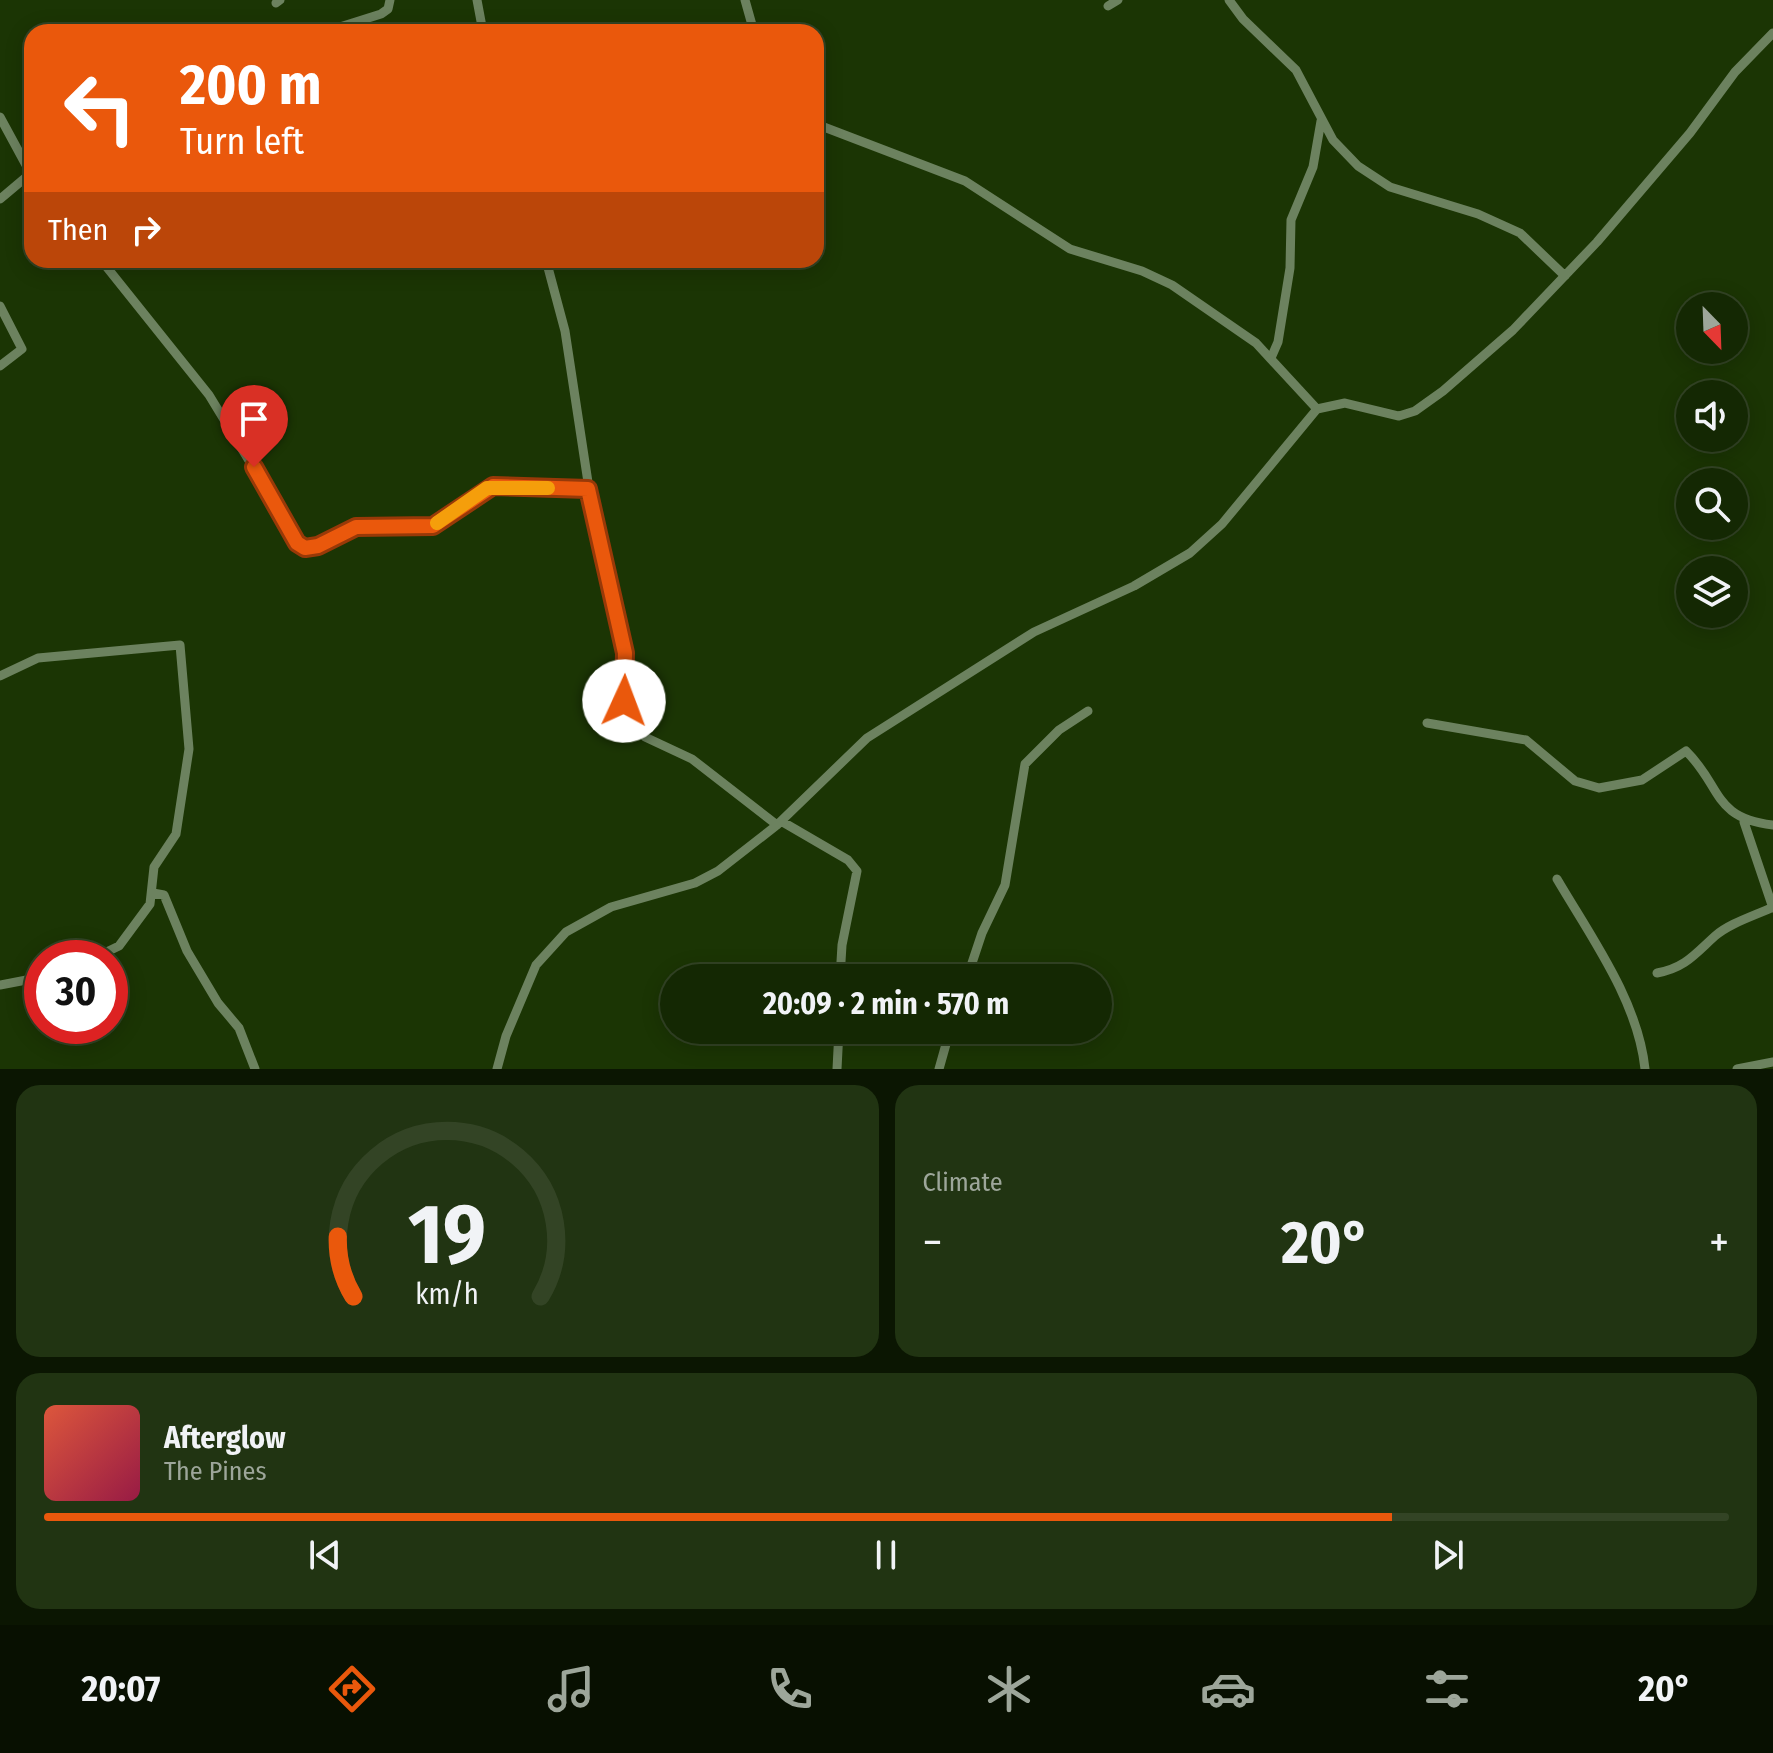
<!DOCTYPE html>
<html lang="en">
<head>
<meta charset="utf-8">
<style>
	:root { --surface:#142803; --page:#213412; --text:#f1f3f6; --muted:#9da69a; --line:#334425; --accent:#ea580c }
	body { margin:0; font-family:"Fira Sans Condensed",sans-serif; background:var(--page); color:var(--text); height:100vh; display:flex; flex-direction:column; font-size:30px; white-space:nowrap }
	* { box-sizing:border-box; margin:0 }
	p { font-size:26px; color:var(--muted) }
	.icon { flex:none; width:44px; height:44px; fill:none; stroke:currentColor; stroke-width:2; stroke-linecap:round; stroke-linejoin:round }
	.map { position:relative; height:1069px; overflow:hidden }
	.details { display:flex; flex-direction:column; gap:16px; padding:16px; background:#0b1602; flex:1 }
	.details>* { flex:none }
	.banner { position:absolute; left:24px; top:24px; width:800px; height:244px; border-radius:24px; box-shadow:0 4px 20px #0003,0 0 0 2px var(--line); background:#ea580c; color:#fff; overflow:hidden }
	.needle { width:52px; rotate:157deg }
	.buttons { position:absolute; left:1676px; top:292px; display:grid; gap:16px }
	.buttons a { display:grid; place-items:center; width:72px; height:72px; border-radius:50%; background:var(--surface); box-shadow:0 4px 20px #0003,0 0 0 2px var(--line); font-size:40px }
	.speed { position:absolute; left:24px; top:940px; display:flex; gap:16px; font-size:40px; font-weight:700; text-align:center }
	.speed>* { display:grid; place-content:center; width:104px; height:104px; border-radius:50%; background:var(--surface); box-shadow:0 4px 20px #0003,0 0 0 2px var(--line); line-height:1 }
	.speed .limit { border:12px solid #d22; background:#fff; color:#111 }
	.pin { position:absolute; display:grid; place-items:center; width:68px; height:68px; color:#fff; margin:-82px -34px; border-radius:50% 50% 50% 0; rotate:-45deg; box-shadow:0 0 8px #0007 }
	.pin .icon { rotate:45deg }
	.me { position:absolute; width:88px; margin:-44px; rotate:2deg; stroke-linejoin:round; filter:drop-shadow(0 0 6px #0008) }
	.turn { display:flex; align-items:center; gap:28px; height:168px; padding:0 24px; font-size:36px }
	.turn .icon { width:104px; height:104px; stroke-width:2.5 }
	.turn b { display:block; font-size:56px; line-height:68px }
	.then { display:flex; align-items:center; height:76px; padding:0 24px; background:#0003; gap:16px; font-size:30px }
	.big { font-size:60px; font-weight:700; line-height:1.1 }
	.details .widget { flex:1; display:flex; flex-direction:column; justify-content:center; gap:12px; min-width:0; padding:0 28px; border-radius:24px; background:var(--page) }
	.details .dial { align-items:center; gap:0 }
	.dial svg { height:208px; overflow:visible; fill:none; stroke:var(--line); stroke-width:7; stroke-linecap:round; text-anchor:middle }
	.dial text { fill:var(--text); stroke:none }
	.song { display:flex; align-items:center; gap:24px }
	.cover { width:96px; height:96px; border-radius:12px; background:linear-gradient(135deg,hsl(10 70% 55%),hsl(340 70% 35%)) }
	.played { height:8px; border-radius:4px; background:linear-gradient(90deg,var(--accent) 80%,var(--line) 80%) }
	.keys { display:flex; justify-content:space-around; direction:ltr }
	.heat { display:flex; justify-content:space-between; align-items:center; font-size:44px; direction:ltr }
	.details .tiles { flex:1; display:grid; gap:16px; grid-template-columns:1fr 1fr }
	.widget:last-child { grid-column:span 2 }
	.trip { position:absolute; left:660px; top:964px; width:452px; height:80px; border-radius:40px; background:var(--surface); box-shadow:0 4px 20px #0003,0 0 0 2px var(--line); font-weight:700; line-height:80px; text-align:center }
	.dock { display:flex; height:128px; justify-content:space-around; align-items:center; background:#081001; color:var(--muted) }
	.dock .icon { width:56px; height:56px }
	.dock .active { color:var(--accent) }
	.dock b { font-size:36px; color:var(--text) }
	.map>svg:first-child { display:block }
	.lines { fill:none; stroke-linecap:round; stroke-linejoin:round }
	.minor { stroke:#6c825f; stroke-width:9 }
	.route-casing { stroke:#983908; stroke-width:20 }
	.route { stroke:#ea580c; stroke-width:14 }
	.slow { stroke:#f59e0b; stroke-width:14 }
</style>
</head>
<body>
<div class="map">
<svg width="1773" height="1069" viewBox="0 0 1773 1069">
	<rect width="100%" height="100%" fill="#1b3504"/>
	<g class="lines">
		<path class="minor" d="M477,0L483,32
			M745,0L754,32
			M1229,0L1243,19L1296,70L1333,140L1358,166L1390,187L1478,214L1520,233L1565,276
			M276,3L280,0
			M1108,6L1118,0
			M324,32L381,14L388,9L390,0
			M0,117L32,176
			M816,124L965,181L1070,249L1142,271L1172,285L1256,343L1317,409
			M0,199L31,173
			M101,260L209,395L301,546H318L356,527L433,526L493,486L588,489
			M546,260L565,331L591,502L625,653L626,714L645,737L692,759L777,825
			M0,306L22,349L0,366
			M1271,358L1278,342L1290,268L1291,220L1313,167L1321,121
			M0,676L38,658L180,645L189,749L176,834L154,867L150,904L119,946L94,958
			M1427,723L1526,740L1575,781L1599,788L1642,780L1686,751C1722,786 1712,818 1773,825
			M781,821L848,860L857,871L842,945L840,978
			M1744,822L1773,908
			M1557,879C1591,937 1638,1001 1645,1069
			M153,893L164,895L187,951L218,1003L239,1028L255,1069
			M1657,973C1685,968 1695,954 1715,936C1730,923 1754,916 1773,907
			M967,978L982,933L1005,885L1025,764L1059,730L1088,711
			M0,985L42,977
			M497,1069L506,1036L536,965L566,932L611,907L695,883L718,871L777,825L867,738L1034,632L1134,586L1190,553L1222,524L1317,409L1345,403L1399,416L1415,411L1443,391L1513,330L1597,242L1690,133L1735,72L1773,33
			M837,1069L839,1030
			M939,1069L950,1030
			M1737,1069L1773,1062"/>
	</g>
	<g class="lines">
		<g class="route-casing">
			<path id="route" d="M254,467L297,543L305,548L318,546L356,527L433,526L493,486L588,489L625,653L624,701"/>
		</g>
		<use href="#route" class="route"/>
		<path class="slow" d="M437,523L487,488H548"/>
	</g>
</svg>
<div class="buttons">
<a><svg class="needle" viewBox="-14 -14 28 28"><path d="M0-13l5 13h-10z" fill="#e53935"/><path d="M0 13l5-13h-10z" fill="#9da69a"/></svg></a>
<a><svg class="icon" aria-label="sound" viewBox="0 0 24 24"><path d="M4 9h4l5-4v14l-5-4H4zM17 9q2 3 0 6"/></svg></a>
<a><svg class="icon" aria-label="search" viewBox="0 0 24 24"><circle cx="10" cy="10" r="6"/><path d="M15 15l6 6"/></svg></a>
<a><svg class="icon" aria-label="layers" viewBox="0 0 24 24"><path d="M12 4l9 5-9 5-9-5zM3 14l9 5 9-5"/></svg></a>
</div>
<div class="speed"><div class="limit">30</div></div>
<div class="pin" style="left:254px;top:467px;background:#d93025"><svg class="icon" aria-label="arrive" viewBox="0 0 24 24"><path d="M6 21V4h12l-3 4 3 4H6"/></svg></div>
<svg class="me" style="left:624px;top:701px" viewBox="-20 -20 40 40"><circle r="19" fill="#fff"/><path d="M0-13L10 11 0 6-10 11z" fill="#ea580c"/></svg>
<div class="trip">20:09 · 2 min · 570 m</div>
<div class="banner">
<div class="turn"><svg class="icon" aria-label="left" viewBox="0 0 24 24"><path d="M17 20v-9H6M10 6l-5 5 5 5"/></svg><div><b>200 m</b>Turn left</div></div>
<div class="then">Then<svg class="icon" aria-label="right" viewBox="0 0 24 24"><path d="M7 20v-9h11M14 6l5 5-5 5"/></svg></div>
</div>
</div>
<section class="details">
<div class="tiles">
<div class="widget dial"><svg viewBox="0 0 100 80">
<path d="M14 69A42 42 0 1 1 86 69"/>
<path d="M14 69A42 42 0 0 1 8 46" stroke="#ea580c"/>
<text x="50" y="56" font-size="32" font-weight="700">19</text>
<text x="50" y="72" font-size="11">km/h</text>
</svg></div>
<div class="widget"><p>Climate</p>
<div class="heat"><a>−</a><b class="big">20°</b><a>+</a></div>
</div>
<div class="widget">
<div class="song"><i class="cover"></i><div><b>Afterglow</b><p>The Pines</p></div></div>
<div class="played"></div>
<div class="keys"><svg class="icon" aria-label="previous" viewBox="0 0 24 24"><path d="M18 5L8 12l10 7zM5 5v14"/></svg><svg class="icon" aria-label="pause" viewBox="0 0 24 24"><path d="M8 5v14M16 5v14"/></svg><svg class="icon" aria-label="next" viewBox="0 0 24 24"><path d="M6 5l10 7-10 7zM19 5v14"/></svg></div>
</div>
</div>
</section>
<nav class="dock">
<b>20:07</b>
<svg class="icon active" aria-label="directions" viewBox="0 0 24 24"><path d="M12 3l9 9-9 9-9-9zM9 14v-3h6M13 9l2 2-2 2"/></svg>
<svg class="icon" aria-label="music" viewBox="0 0 24 24"><path d="M9 18V5l10-2v13"/><circle cx="6" cy="18" r="3"/><circle cx="16" cy="16" r="3"/></svg>
<svg class="icon" aria-label="phone" viewBox="0 0 24 24"><path d="M5 4h4l2 5-3 2q2 4 5 5l2-3 5 2v4C11 20 4 13 5 4z"/></svg>
<svg class="icon" aria-label="climate" viewBox="0 0 24 24"><path d="M12 3v18M4 7l16 10M4 17L20 7"/></svg>
<svg class="icon" aria-label="car" viewBox="0 0 24 24"><path d="M5 17H2v-5l4-1 3-4h7l3 4 3 1v5h-3M9 17h6M6 11h13"/><circle cx="7" cy="17" r="2"/><circle cx="17" cy="17" r="2"/></svg>
<svg class="icon" aria-label="filters" viewBox="0 0 24 24"><path d="M4 7h16M4 17h16"/><circle cx="9" cy="7" r="2"/><circle cx="15" cy="17" r="2"/></svg>
<b>20°</b>
</nav>
</body>
</html>
